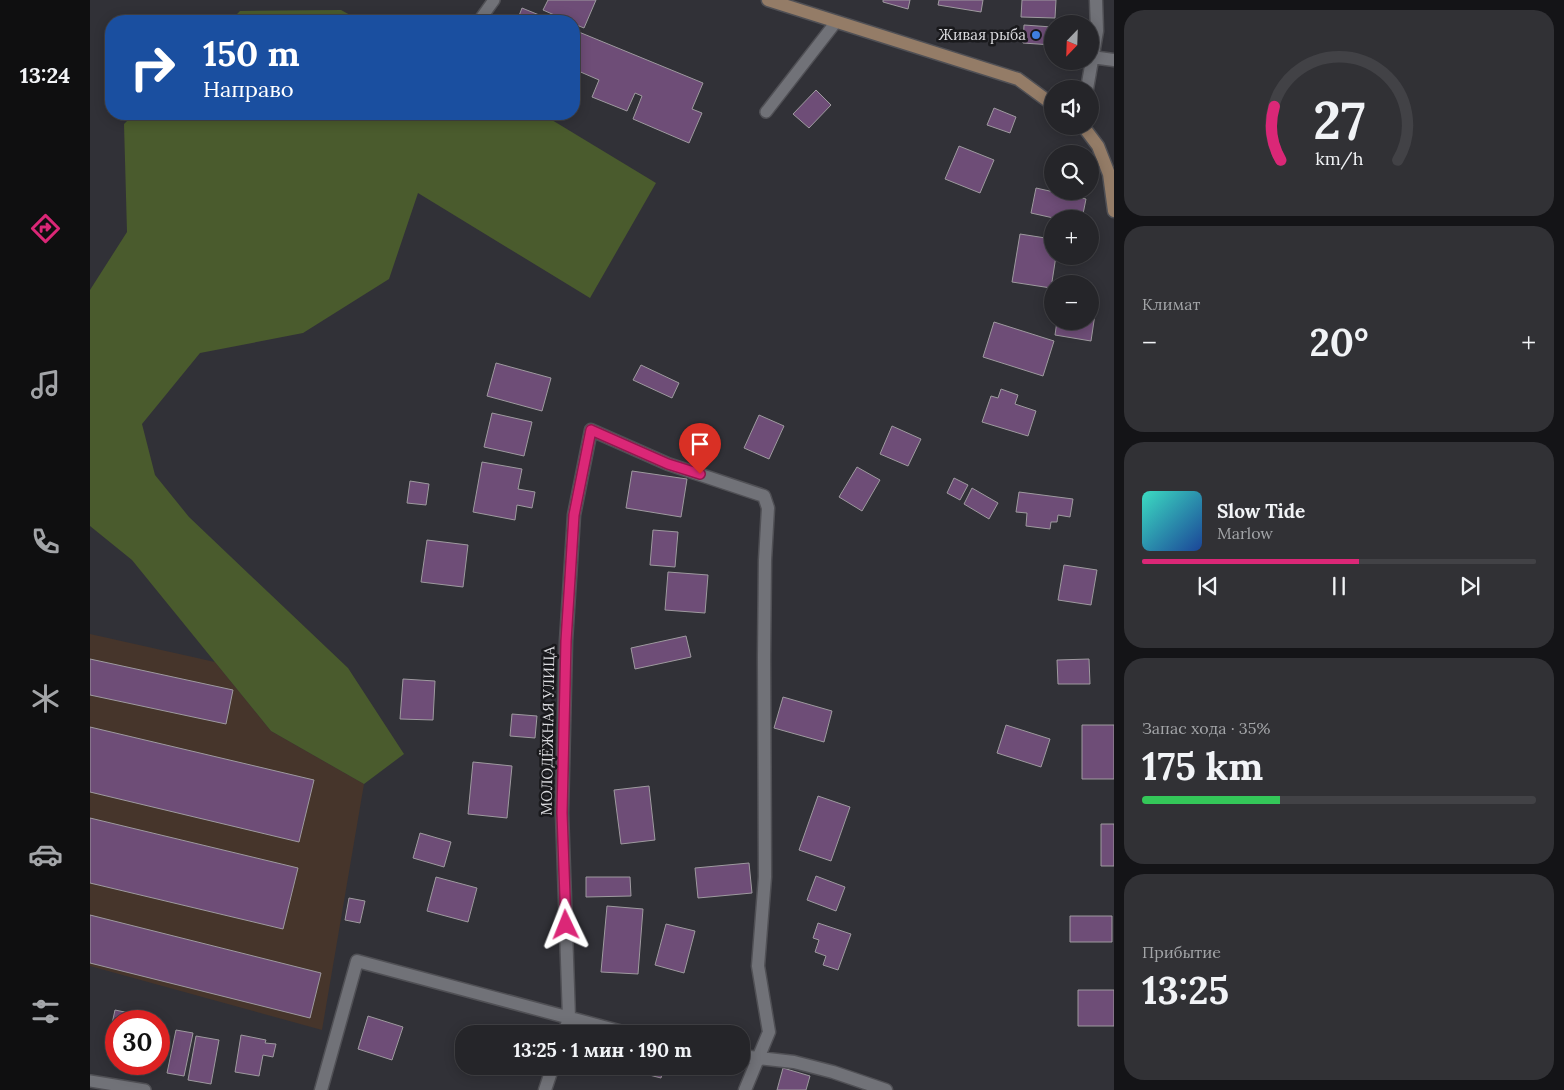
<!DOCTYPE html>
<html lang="ru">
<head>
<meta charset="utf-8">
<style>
	:root { --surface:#252529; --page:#313135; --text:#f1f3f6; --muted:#a3a5a8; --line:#424246; --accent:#db2777 }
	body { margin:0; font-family:Lora,serif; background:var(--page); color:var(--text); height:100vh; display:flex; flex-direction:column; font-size:19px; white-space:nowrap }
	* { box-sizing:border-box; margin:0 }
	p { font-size:16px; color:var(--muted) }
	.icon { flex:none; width:28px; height:28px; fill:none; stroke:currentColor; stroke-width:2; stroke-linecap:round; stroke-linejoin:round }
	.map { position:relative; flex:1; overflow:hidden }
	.sheet { display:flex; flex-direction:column; gap:10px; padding:10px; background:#141417; width:450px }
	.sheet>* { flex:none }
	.top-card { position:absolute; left:15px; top:15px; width:475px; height:105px; border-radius:20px; box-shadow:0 2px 12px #0003,0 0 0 1px var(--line); background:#1a4fa0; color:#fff; overflow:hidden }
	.needle { width:32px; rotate:203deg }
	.tools { position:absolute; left:954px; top:15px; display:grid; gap:10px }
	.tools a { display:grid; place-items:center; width:55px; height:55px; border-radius:50%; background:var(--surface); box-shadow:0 2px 12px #0003,0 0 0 1px var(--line); font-size:25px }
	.speed { position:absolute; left:15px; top:1010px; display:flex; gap:10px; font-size:25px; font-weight:700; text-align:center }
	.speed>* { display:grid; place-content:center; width:65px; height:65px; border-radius:50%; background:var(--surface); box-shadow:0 2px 12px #0003,0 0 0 1px var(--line); line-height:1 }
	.speed .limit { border:8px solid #d22; background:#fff; color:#111 }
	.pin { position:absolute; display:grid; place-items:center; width:42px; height:42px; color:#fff; margin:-51px -21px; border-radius:50% 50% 50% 0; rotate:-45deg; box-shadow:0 0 5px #0007 }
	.pin .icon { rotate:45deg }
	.me { position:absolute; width:55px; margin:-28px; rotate:358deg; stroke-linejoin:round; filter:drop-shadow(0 0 4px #0008) }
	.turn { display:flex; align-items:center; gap:18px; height:105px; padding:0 15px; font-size:22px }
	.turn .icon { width:65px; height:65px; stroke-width:2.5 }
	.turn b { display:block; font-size:35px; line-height:42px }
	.big { font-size:38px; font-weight:800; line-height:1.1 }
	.sheet .widget { flex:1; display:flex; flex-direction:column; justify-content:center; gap:8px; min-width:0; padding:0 18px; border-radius:20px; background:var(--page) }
	.sheet .dial { align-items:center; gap:0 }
	.dial svg { height:130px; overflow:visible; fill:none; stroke:var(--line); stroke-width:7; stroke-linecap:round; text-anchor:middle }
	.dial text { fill:var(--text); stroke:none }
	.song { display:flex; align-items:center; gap:15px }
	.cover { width:60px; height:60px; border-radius:8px; background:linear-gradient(135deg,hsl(170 70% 55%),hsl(220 70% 35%)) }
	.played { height:5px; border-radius:2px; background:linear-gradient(90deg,var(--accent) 55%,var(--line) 55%) }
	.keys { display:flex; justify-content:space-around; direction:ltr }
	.heat { display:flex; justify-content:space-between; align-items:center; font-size:28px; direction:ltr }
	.charge { height:8px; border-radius:4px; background:linear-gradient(90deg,#34c759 35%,var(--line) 0) }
	.trip { position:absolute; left:365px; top:1025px; width:295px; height:50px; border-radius:20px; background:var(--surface); box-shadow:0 2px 12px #0003,0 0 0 1px var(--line); font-weight:800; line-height:50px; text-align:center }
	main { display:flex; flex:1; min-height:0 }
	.dock { display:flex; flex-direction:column; width:90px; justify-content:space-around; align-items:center; background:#0f0f10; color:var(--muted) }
	.dock .icon { width:35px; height:35px }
	.dock .on { color:var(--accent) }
	.dock b { font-size:22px; color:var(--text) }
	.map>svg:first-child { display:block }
	.industrial { fill:#46352b }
	.green { fill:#4a5b2d }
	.building { fill:#6e4d77; stroke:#9e9a9f }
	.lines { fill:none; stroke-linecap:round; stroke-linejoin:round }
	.service-casing { stroke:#505055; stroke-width:14 }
	.minor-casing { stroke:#505055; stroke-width:15 }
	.secondary-casing { stroke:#505055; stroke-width:15 }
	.service { stroke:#717278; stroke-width:11 }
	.minor { stroke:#717278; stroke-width:12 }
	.secondary { stroke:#947c67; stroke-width:12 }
	.route-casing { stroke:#8e194d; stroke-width:12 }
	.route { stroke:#db2777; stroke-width:9 }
	.shop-dot { fill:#3f7fe0; stroke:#19191c; stroke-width:2 }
	.labels { text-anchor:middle; stroke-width:5; stroke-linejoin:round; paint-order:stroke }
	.poi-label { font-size:15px; fill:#dddde1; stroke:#19191c; text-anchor:end }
	.street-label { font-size:15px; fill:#dddde1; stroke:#19191c }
</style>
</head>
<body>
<main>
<nav class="dock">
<b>13:24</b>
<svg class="icon on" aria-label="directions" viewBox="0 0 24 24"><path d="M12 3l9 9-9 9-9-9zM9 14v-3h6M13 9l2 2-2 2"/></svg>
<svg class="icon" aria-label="music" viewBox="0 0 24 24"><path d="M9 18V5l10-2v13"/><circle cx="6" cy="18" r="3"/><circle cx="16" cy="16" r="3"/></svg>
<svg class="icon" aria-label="phone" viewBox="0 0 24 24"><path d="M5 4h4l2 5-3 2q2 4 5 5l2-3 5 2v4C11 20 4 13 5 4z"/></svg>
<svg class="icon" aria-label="climate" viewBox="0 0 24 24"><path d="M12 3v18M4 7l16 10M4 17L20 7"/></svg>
<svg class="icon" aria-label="car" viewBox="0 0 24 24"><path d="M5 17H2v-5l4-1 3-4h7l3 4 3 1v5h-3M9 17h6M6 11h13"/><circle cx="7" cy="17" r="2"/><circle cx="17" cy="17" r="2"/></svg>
<svg class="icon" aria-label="filters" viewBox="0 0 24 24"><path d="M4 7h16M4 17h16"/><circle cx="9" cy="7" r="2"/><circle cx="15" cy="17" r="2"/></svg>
</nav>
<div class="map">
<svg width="1024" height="1090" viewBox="0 0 1024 1090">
	<rect width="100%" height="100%" fill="#313137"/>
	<path class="industrial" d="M0,634L125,662L181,731L274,784L232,1030L0,966Z"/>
	<path class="green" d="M251,10L271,21H140L150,11Z
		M44,114H452L566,183L500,298L328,193L299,279L213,333L110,353L52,424L65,475L99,517L258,668L314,754L274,784L181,731L42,560L0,526V290L37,232L34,124Z"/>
	<path class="building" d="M458,0H506L494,28L484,24V21H478L453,10Z
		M793,0H820L818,9L793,2Z
		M849,0H893L891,12L848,5Z
		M932,0H966L965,18L931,17Z
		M432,8L464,21H427Z
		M934,25L962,27V45L933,43Z
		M484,30L613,83L602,109L612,113L599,143L543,119L552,96L545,93L537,111L502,97L509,80L486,70L484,76Z
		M726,90L741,105L719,128L703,114Z
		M904,108L926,117L920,133L897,125Z
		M869,146L904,160L890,193L855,179Z
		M946,188L996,199L992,219H968L941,213Z
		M930,234L962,239V256H966L961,288L922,282Z
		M1000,313L1005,314L1001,341L965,335L967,321H1000Z
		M904,322L964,341L953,376L893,357Z
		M406,363L461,378L452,411L397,396Z
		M551,365L589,383L582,398L543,380Z
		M911,389L928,395L925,404L946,411L938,436L892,422L901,396L908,398Z
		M402,413L442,422L434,456L394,447Z
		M669,415L694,426L679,459L654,448Z
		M802,426L831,439L818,466L790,454Z
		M392,462L432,469L428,489L445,492L442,508L427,505L425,520L383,512Z
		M767,467L790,480L772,511L749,497Z
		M542,471L597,479L591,517L536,508Z
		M864,478L878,485L870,500L857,493Z
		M320,481L339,484L336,505L317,503Z
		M882,488L908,503L899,519L874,504Z
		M929,492L983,499L980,517L968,515L967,522H961L960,529L936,526L937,513L926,512Z
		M563,530L588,532L585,567L560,565Z
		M337,540L378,545L373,587L331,582Z
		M974,565L1007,570L1001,605L968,600Z
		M578,572L618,575L615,613L575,610Z
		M596,636L601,657L545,669L541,648Z
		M0,659L143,690L136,724L0,695Z
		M999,659L1000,684H968L967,660Z
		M313,679L345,681L343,720L310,719Z
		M693,697L742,711L734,742L684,728Z
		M422,714L447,716L445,738L420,736Z
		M916,725L960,739L951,767L907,753Z
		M992,725H1024V779H992Z
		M0,727L224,780L209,842L0,792Z
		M383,762L422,766L417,818L378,814Z
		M559,786L565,840L531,844L524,790Z
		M728,796L760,807L741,861L709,850Z
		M0,818L208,868L193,929L0,883Z
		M1011,824H1024V866H1011Z
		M330,833L361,842L354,867L323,858Z
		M659,863L662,893L608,898L605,868Z
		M726,876L755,887L746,911L717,900Z
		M346,877L387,888L378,922L337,911Z
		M496,877H540L541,896L496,897Z
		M259,898L275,901L270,923L255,920Z
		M517,906L553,909L548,974L511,972Z
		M0,915L231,973L220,1018L0,963Z
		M980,916H1022V942H980Z
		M728,923L761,934L748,970L733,965L736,956L725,952L729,940L723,938Z
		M576,924L605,931L594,973L565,965Z
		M988,990H1024V1026H988Z
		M25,1010L44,1014L43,1021H26V1049L17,1047Z
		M278,1016L313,1027L302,1060L268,1049Z
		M86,1030L103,1033L94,1076L77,1073Z
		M151,1035L176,1040L175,1043L186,1044L183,1057L173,1055L169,1076L145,1072Z
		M106,1036L129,1040L121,1084L98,1080Z
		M524,1066H574L571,1078Z
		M693,1068L720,1076L716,1090H687Z"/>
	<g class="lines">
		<g class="service-casing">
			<path id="service" d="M389,21L404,0
				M676,112L746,22
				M0,1081L55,1090"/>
		</g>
		<g class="minor-casing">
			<path id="minor" d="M1002,57L1024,60
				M997,89L1007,31L1006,0
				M474,1034L479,1018L472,813L476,641L484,515L501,430L578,464L674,496L678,508L675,560L674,657L675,877L668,966L679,1032L655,1090
				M651,1056L704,1062L743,1072L796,1090
				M231,1090L267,961L540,1034
				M455,1090L463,1066"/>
		</g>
		<g class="secondary-casing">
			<path id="secondary" d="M678,0L928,79L962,104
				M993,126L1008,146L1019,174L1024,211"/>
		</g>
		<use href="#service" class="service"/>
		<use href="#minor" class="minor"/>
		<use href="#secondary" class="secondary"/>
	</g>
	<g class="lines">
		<g class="route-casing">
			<path id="route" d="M476,925L472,813L476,641L484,515L501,430L578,464L610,474"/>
		</g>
		<use href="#route" class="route"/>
	</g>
	<circle class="shop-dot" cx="946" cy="35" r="5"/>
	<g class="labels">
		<g class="poi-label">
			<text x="936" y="40">Живая рыба</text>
		</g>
		<g class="street-label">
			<text transform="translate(458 731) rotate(-89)" y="5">МОЛОДЁЖНАЯ УЛИЦА</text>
		</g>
	</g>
</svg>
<div class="tools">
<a><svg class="needle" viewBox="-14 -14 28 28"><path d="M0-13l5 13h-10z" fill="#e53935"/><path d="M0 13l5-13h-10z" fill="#a3a5a8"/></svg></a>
<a><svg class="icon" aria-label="sound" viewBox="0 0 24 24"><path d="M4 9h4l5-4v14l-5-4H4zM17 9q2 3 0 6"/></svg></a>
<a><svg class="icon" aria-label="search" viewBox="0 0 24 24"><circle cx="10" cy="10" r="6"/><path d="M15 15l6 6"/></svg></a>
<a>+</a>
<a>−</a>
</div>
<div class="speed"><div class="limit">30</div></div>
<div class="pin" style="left:610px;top:474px;background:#d93025"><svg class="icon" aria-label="arrive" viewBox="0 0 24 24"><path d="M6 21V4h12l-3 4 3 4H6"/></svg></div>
<svg class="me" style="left:476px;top:925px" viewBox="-20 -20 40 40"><path d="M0-17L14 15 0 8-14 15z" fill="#db2777" stroke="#fff" stroke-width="4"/></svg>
<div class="trip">13:25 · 1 мин · 190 m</div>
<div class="top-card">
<div class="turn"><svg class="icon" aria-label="right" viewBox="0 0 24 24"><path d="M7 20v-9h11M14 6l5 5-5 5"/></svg><div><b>150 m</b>Направо</div></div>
</div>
</div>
<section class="sheet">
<div class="widget dial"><svg viewBox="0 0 100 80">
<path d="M14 69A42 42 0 1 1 86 69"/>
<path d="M14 69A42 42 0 0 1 10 36" stroke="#db2777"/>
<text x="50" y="56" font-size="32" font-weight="700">27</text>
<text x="50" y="72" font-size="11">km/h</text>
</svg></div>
<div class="widget"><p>Климат</p>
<div class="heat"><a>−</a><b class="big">20°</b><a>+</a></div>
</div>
<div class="widget">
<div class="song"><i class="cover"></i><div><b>Slow Tide</b><p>Marlow</p></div></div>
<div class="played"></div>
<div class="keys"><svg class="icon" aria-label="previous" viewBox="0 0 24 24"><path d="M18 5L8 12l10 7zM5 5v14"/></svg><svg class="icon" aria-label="pause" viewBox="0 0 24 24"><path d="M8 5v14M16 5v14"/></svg><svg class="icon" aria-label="next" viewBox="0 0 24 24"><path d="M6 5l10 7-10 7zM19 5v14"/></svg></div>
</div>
<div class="widget"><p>Запас хода · 35%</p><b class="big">175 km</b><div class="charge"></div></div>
<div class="widget"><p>Прибытие</p><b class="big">13:25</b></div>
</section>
</main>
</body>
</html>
